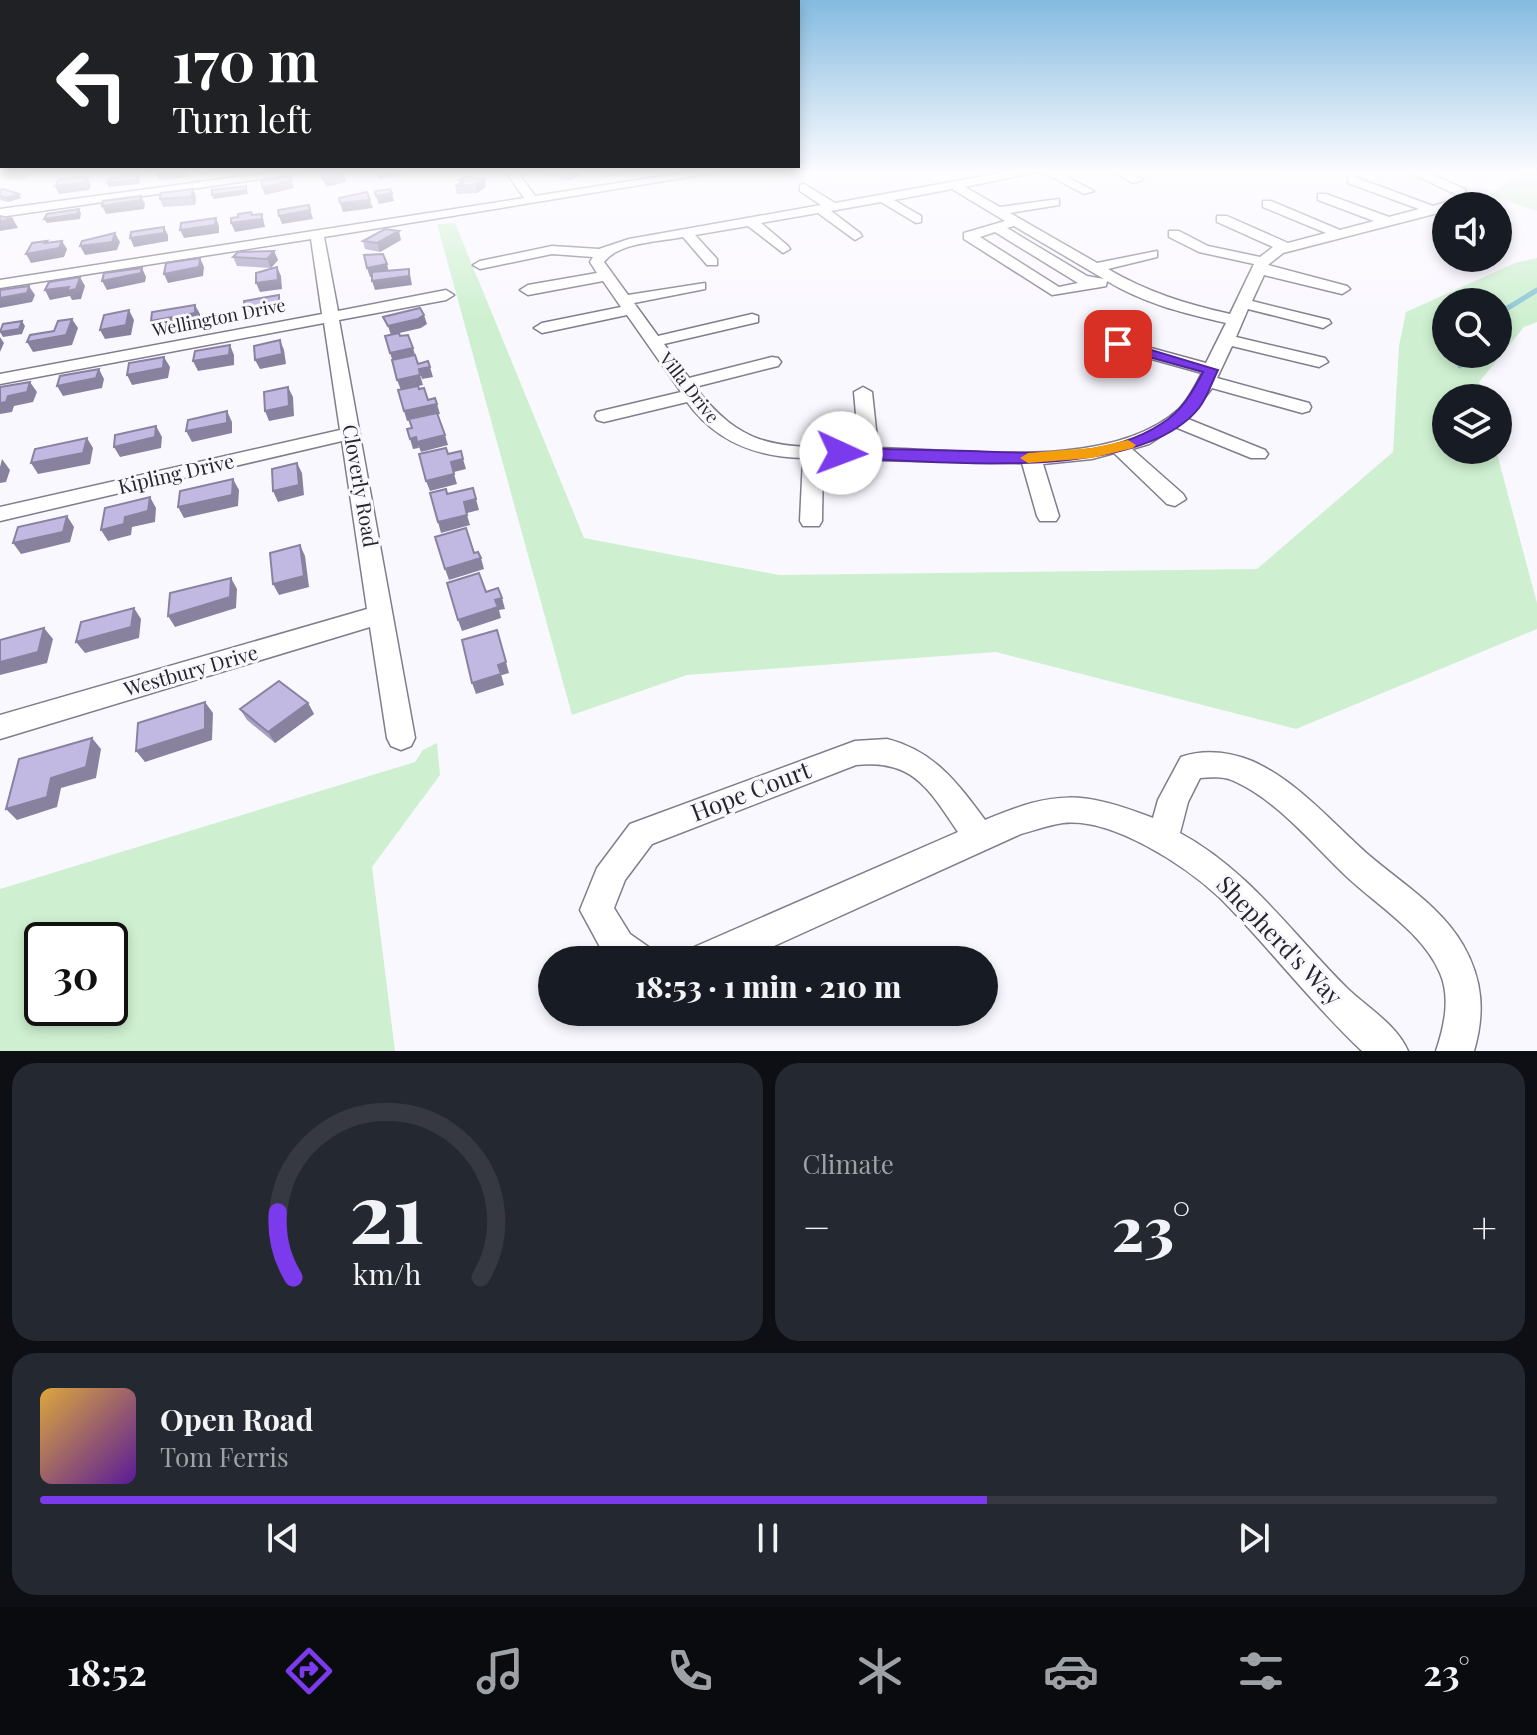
<!DOCTYPE html>
<html lang="en">
<head>
<meta charset="utf-8">
<style>
	:root { --surface:#171b24; --page:#242831; --text:#f1f3f6; --muted:#9ea1a6; --line:#363941; --accent:#7c3aed }
	body { margin:0; font-family:"Playfair Display",serif; background:var(--page); color:var(--text); height:100vh; display:flex; flex-direction:column; font-size:30px; white-space:nowrap }
	* { box-sizing:border-box; margin:0 }
	p { font-size:26px; color:var(--muted) }
	.icon { flex:none; width:44px; height:44px; fill:none; stroke:currentColor; stroke-width:2; stroke-linecap:round; stroke-linejoin:round }
	.map { position:relative; height:1051px; overflow:hidden }
	.details { display:flex; flex-direction:column; gap:12px; padding:12px; background:#0d0f14; flex:1 }
	.details>* { flex:none }
	.banner { position:absolute; left:0px; top:0px; width:800px; height:168px; box-shadow:0 4px 12px #0003; background:#202124; color:#fff; overflow:hidden }
	.tools { position:absolute; left:1432px; top:192px; display:grid; gap:16px }
	.tools a { display:grid; place-items:center; width:80px; height:80px; border-radius:50%; background:var(--surface); box-shadow:0 4px 12px #0003; font-size:40px }
	.speed { position:absolute; left:24px; top:922px; display:flex; gap:16px; font-size:40px; font-weight:700; text-align:center }
	.speed>* { display:grid; place-content:center; width:104px; height:104px; border-radius:50%; background:var(--surface); box-shadow:0 4px 12px #0003; line-height:1 }
	.speed .limit { border:4px solid #111; border-radius:12px; background:#fff; color:#111 }
	.pin { position:absolute; display:grid; place-items:center; width:68px; height:68px; color:#fff; margin:-34px; border-radius:16px; box-shadow:0 4px 12px #0006 }
	.me { position:absolute; width:88px; margin:-44px; rotate:92deg; stroke-linejoin:round; filter:drop-shadow(0 0 6px #0008) }
	.turn { display:flex; align-items:center; gap:28px; height:168px; padding:0 40px; font-size:36px }
	.turn .icon { width:104px; height:104px; stroke-width:2.5 }
	.turn b { display:block; font-size:56px; line-height:68px }
	.big { font-size:60px; font-weight:800; line-height:1.1 }
	.details .widget { flex:1; display:flex; flex-direction:column; justify-content:center; gap:12px; min-width:0; padding:0 28px; border-radius:24px; background:var(--page) }
	.details .dial { align-items:center; gap:0 }
	.dial svg { height:208px; overflow:visible; fill:none; stroke:var(--line); stroke-width:7; stroke-linecap:round; text-anchor:middle }
	.dial text { fill:var(--text); stroke:none }
	.song { display:flex; align-items:center; gap:24px }
	.cover { width:96px; height:96px; border-radius:12px; background:linear-gradient(135deg,hsl(40 70% 55%),hsl(270 70% 35%)) }
	.played { height:8px; border-radius:4px; background:linear-gradient(90deg,var(--accent) 65%,var(--line) 65%) }
	.keys { display:flex; justify-content:space-around; direction:ltr }
	.heat { display:flex; justify-content:space-between; align-items:center; font-size:44px; direction:ltr }
	.details .tiles { flex:1; display:grid; gap:12px; grid-template-columns:1fr 1fr }
	.widget:last-child { grid-column:span 2 }
	.trip { position:absolute; left:538px; top:946px; width:460px; height:80px; border-radius:40px; background:var(--surface); box-shadow:0 4px 12px #0003; font-weight:800; line-height:80px; text-align:center }
	.menu { display:flex; height:128px; justify-content:space-around; align-items:center; background:#090b0e; color:var(--muted) }
	.menu .icon { width:56px; height:56px }
	.menu .on { color:var(--accent) }
	.menu b { font-size:36px; color:var(--text) }
	.map>svg:first-child { display:block }
	.green { fill:#cef0d0; fill-rule:evenodd }
	.lines { fill:none; stroke-linecap:round; stroke-linejoin:round }
	.stream { stroke:#8fc6d4; stroke-width:5 }
	.minor-casing { stroke:#827c8c; stroke-width:3 }
	.minor { fill:#fff; fill-rule:evenodd }
	.wall { fill:#a79fc3 }
	.shaded-wall { fill:#88829f }
	.building { fill:#c2b9e3; stroke:#88829f; stroke-width:2 }
	.route { fill:#7c3aed; stroke:#51269a; stroke-width:2 }
	.slow { fill:#f59e0b }
	.labels { text-anchor:middle; stroke-width:6; stroke-linejoin:round; paint-order:stroke }
	.far-street-label { font-size:18px; fill:#28252c; stroke:#faf8ff }
	.street-label { font-size:20px; fill:#28252c; stroke:#faf8ff }
	.near-street-label { font-size:24px; fill:#28252c; stroke:#faf8ff }
</style>
</head>
<body>
<div class="map">
<svg width="1537" height="1051" viewBox="0 0 1537 1051">
	<rect width="100%" height="100%" fill="#faf8ff"/>
	<path class="green" d="M1524,171H1537V211L1489,195Z
		M455,223L584,538L779,575L1257,569L1393,452L1399,346L1406,312L1515,263L1537,258V322L1524,327L1479,382L1483,398H1446V450H1496L1537,603V629L1296,729L996,652L687,675L572,715L437,224ZM1446,302H1498V354H1446Z
		M437,743L440,775L372,867L395,1051H0V889L415,762L423,750ZM42,940H110V1008H42Z"/>
	<g class="lines">
		<path class="stream" d="M1498,314L1537,290
			M1460,366L1466,354"/>
		<g class="minor-casing">
			<path id="minor" d="M281,171H315L0,217V209Z
				M505,171H517L535,196L695,171H725L324,237L338,311L446,290L454,295L446,300L339,320L415,738L411,746L401,750L391,746L387,738L370,627L0,739V715L367,609L342,441L0,521V507L340,430L324,323L0,384V374L322,314L311,239L0,288V280L524,198Z
				M1012,171H1055L1094,191L1084,194L1040,171L965,187L1000,207L1059,199V205L1010,213L1097,263L1157,251V257L1108,269C1147,292 1186,304 1230,314L1254,264L1199,252L1169,237V231H1179L1208,246L1260,257L1273,247L1217,222V216H1227L1288,243L1326,233L1263,207V201H1271L1340,230L1374,221L1318,200V194H1326L1389,217L1419,209L1348,183V177L1352,176L1433,206L1456,199L1455,194L1406,171H1424L1465,189L1468,201L1460,206H1446V210L1438,213L1283,253L1268,265L1347,286L1350,289L1342,294L1264,275L1252,301L1329,320L1331,323L1323,328L1248,309L1236,337L1325,358L1328,362L1319,367L1232,346L1217,378L1309,403L1311,407L1309,411L1302,413L1212,388L1188,419L1265,450L1268,454L1265,458H1251L1175,427L1149,444L1132,449L1183,494L1186,499L1175,506L1167,504L1114,453L1092,459L1043,464L1059,516L1056,521H1040L1037,516L1022,463L823,459L822,521L819,526H803L800,521L803,458C755,457 715,441 687,402L604,422L597,420L595,416L597,412L681,392L627,315L542,333L534,328L542,323L621,307L603,281L528,295L520,290L528,285L597,273L590,262L593,257L552,254L480,269L473,265L480,261L552,246L599,249L629,239L821,205L800,191V185L804,184L835,203ZM952,189L1005,221L964,233V239L1052,295L1101,287L1106,286L1107,281C1145,304 1184,313 1226,323L1206,363L1118,339L1110,344L1112,348L1202,373C1196,385 1189,399 1179,409C1111,471 964,450 878,448L872,392L863,387L854,392L859,448C782,446 746,453 695,387L778,366L781,362L778,358L772,357L689,378L664,344L758,322V316L752,314L658,336L634,303L705,289V283L628,295L604,262C619,242 659,242 683,237L707,265H717V259L695,235L748,226L783,253L790,249L788,246L761,223L818,213L855,240L862,236L860,233L831,211L881,202L916,223L921,222V216L894,200ZM1014,226L1104,279L1087,276L1007,228ZM995,232L1078,283L1059,287L980,237Z
				M1112,171H1128L1143,180L1133,183Z
				M887,739C934,751 957,782 985,820C1056,790 1082,791 1153,818L1158,800L1181,757C1205,749 1229,752 1252,761C1298,781 1334,825 1371,857C1403,884 1442,908 1463,945C1483,980 1485,1013 1474,1051H1436C1444,1027 1451,998 1440,973C1423,933 1378,906 1347,877C1313,845 1279,802 1236,782C1225,776 1212,777 1200,778L1188,802L1180,833C1249,870 1293,935 1348,989C1368,1008 1397,1025 1408,1051H1362C1311,1003 1269,947 1220,898C1186,866 1112,817 1063,823C1049,825 1035,830 1021,834L743,960H687L692,948L958,832C929,789 913,759 856,765L652,844L625,880L614,908L630,934L650,948L655,960L606,958L580,910L597,868L630,824L855,741Z"/>
		</g>
		<use href="#minor" class="minor"/>
	</g>
	<path class="wall" d="M547,171H579V176L569,180L547,175Z
		M35,172L21,180L6,179L4,175Z
		M459,180L486,187L477,193L457,194L455,186L460,183Z
		M193,189L196,197L195,205L163,207L160,199Z
		M0,190L21,198L8,202L0,200Z
		M401,240L380,252L365,249L363,241Z
		M274,251L278,260L271,268L237,266L233,257Z
		M308,703L314,714L275,743L247,720L240,709Z"/>
	<path class="shaded-wall" d="M27,171L35,172L21,180L19,176Z
		M187,171L186,177L159,180L155,172Z
		M200,171H230L201,175Z
		M377,171H413V172L379,179Z
		M571,171H579V176L569,180L568,172Z
		M610,171L630,172L607,176V172Z
		M344,174L346,182L326,187L323,179Z
		M138,175L140,179L139,184L109,187L107,183Z
		M291,176L294,188L265,195L262,187Z
		M87,177L91,185L89,190L59,194L55,186Z
		M485,179L486,187L477,193L475,185Z
		M246,186L248,194L214,199L212,195Z
		M193,189L196,197L195,205L191,197Z
		M392,193L394,201L379,204L376,196Z
		M19,194L21,198L8,202L6,198Z
		M141,196L145,204L144,209L106,214L102,206Z
		M370,200L373,208L343,212L340,203Z
		M309,205L313,219L282,224L279,216Z
		M79,209L81,213L80,219L47,223L44,219Z
		M251,212L254,220L262,214L265,227L235,232L231,223Z
		M216,218L219,226V233L184,238L180,230Z
		M13,219L18,228L0,231V221Z
		M164,227L168,235V241L134,247L130,238Z
		M399,231L401,240L380,252L377,243Z
		M115,233L120,242L117,250L85,255L80,246Z
		M47,241L51,249L62,241L67,249L64,257L31,263L26,254L45,243Z
		M274,251L278,260L271,268L267,259Z
		M200,258L204,267L203,276L168,283L164,274Z
		M387,264L389,273L370,277L367,268Z
		M277,267L281,276L282,289L260,292L256,283Z
		M142,268L146,277L145,282L107,290L102,281Z
		M409,269L412,285L375,290L372,281Z
		M80,277L85,286L81,299L72,300L70,296L50,300L45,290Z
		M29,286L35,295L32,302L0,308V298Z
		M279,295L281,307L247,312L245,308Z
		M195,305L200,314V322L156,331L151,321Z
		M129,310L134,320L131,335L105,339L100,330Z
		M424,315L427,324L421,328L391,335L388,326Z
		M72,319L78,328L72,345L33,352L27,342L66,335Z
		M22,321L25,326L22,334L3,337L0,332Z
		M0,337L4,343L0,352Z
		M280,340L284,350L286,364L260,369L255,360Z
		M230,345L234,355V365L198,371L193,361Z
		M413,348L416,358L393,362L390,353Z
		M164,357L170,367L168,378L132,385L127,375Z
		M430,367L433,377L422,379L419,369Z
		M99,369L104,379L102,388L63,396L57,386Z
		M420,375L423,385L401,390L397,380Z
		M30,382L37,392L33,402L14,406L12,412L0,414V403L8,396Z
		M288,387L293,397L294,416L269,421L265,411Z
		M437,404L440,414L407,421L404,411Z
		M227,411L232,422V433L192,442L186,431Z
		M156,426L162,437L161,448L120,457L114,447Z
		M445,435L448,445L421,452L417,442Z
		M416,437L419,448L413,449L410,439Z
		M87,438L93,448L90,464L38,474L31,463Z
		M2,459L10,470L6,482L0,483V467Z
		M463,459L466,469L454,472L451,462Z
		M297,463L302,473L304,495L278,502L273,491Z
		M454,474L457,484L430,491L426,481Z
		M233,479L239,490L238,506L184,518L178,507Z
		M150,497L156,508L155,522L132,527L131,535L108,541L101,530L125,517Z
		M476,499L479,510L467,513L464,502Z
		M467,515L470,525L441,533L438,522Z
		M67,516L74,527L70,542L21,554L13,543Z
		M300,545L305,556L309,587L279,595L273,584Z
		M481,558L484,569L449,580L445,569Z
		M231,578L237,589L236,608L175,627L168,616Z
		M502,598L505,609L499,610L501,618L462,631L458,620L495,600Z
		M134,608L141,619L139,638L85,653L76,642Z
		M44,628L53,639L47,663L0,675V662Z
		M497,630L509,673L502,675L498,665Z
		M501,674L504,685L476,694L472,683Z
		M205,702L213,713L212,740L145,762L136,751Z
		M308,703L314,714L275,743L268,732Z
		M92,738L101,749L96,778L61,788L57,807L17,820L6,809L51,778Z"/>
	<path class="building" d="M11,171H27L19,176L4,175Z
		M343,171L344,174L323,179L321,172Z
		M138,175L137,180L107,183L109,179Z
		M291,176V181L262,187V180Z
		M87,177L85,182L55,186L59,179Z
		M465,177L485,179L475,185L455,186L464,181L459,180Z
		M246,186V190L212,195V190Z
		M3,189L19,194L6,198L0,196V190Z
		M193,189L191,197L160,199L161,193Z
		M390,189L392,193L376,196L375,191Z
		M367,192L370,200L340,203L339,198Z
		M141,196L140,200L102,206L103,201Z
		M309,205L310,210L279,216L278,210Z
		M79,209L77,214L44,219L47,214Z
		M251,212L252,215L262,214V219L231,223V218L238,217V214Z
		M0,216L13,219L0,221Z
		M216,218L215,225L180,230L181,223Z
		M164,227V233L130,238L131,232Z
		M385,229L399,231L377,243L363,241Z
		M115,233L112,242L80,246L82,241Z
		M47,241L45,243L62,241L59,248L26,254L32,243Z
		M274,251L267,259L233,257L238,252Z
		M383,254L387,264L367,268L364,255Z
		M200,258L199,267L164,274L166,263Z
		M277,267L278,280L256,283V273Z
		M142,268L141,273L102,281L104,273Z
		M409,269V276L372,281V272Z
		M80,277L76,289L67,291L69,287L45,290L49,282Z
		M29,286L27,293L0,298V290Z
		M279,295V302L245,308L244,301Z
		M195,305V313L151,321L152,312Z
		M420,308L424,315L418,319L388,326L383,317Z
		M129,310L126,325L100,330L104,315Z
		M72,319L66,335L27,342L30,335L54,331L58,321Z
		M22,321L19,329L0,332L3,324Z
		M399,333L400,336L408,335L413,348L390,353L385,336Z
		M280,340L282,354L255,360L254,346Z
		M230,345L229,355L193,361L195,351Z
		M415,355L418,364L428,361L430,367L419,369L420,375L397,380L392,360Z
		M164,357L163,368L127,375L129,363Z
		M99,369L96,378L57,386L60,376Z
		M30,382L27,392L8,396L6,402L0,403V387Z
		M418,386L419,389L424,388L428,400L435,398L437,404L404,411L398,390Z
		M288,387L289,406L265,411L264,392Z
		M227,411V423L186,431L188,420Z
		M437,413L445,435L417,442L416,437L410,439L407,429L412,428L409,419Z
		M156,426L155,437L114,447L115,435Z
		M87,438L83,453L31,463L35,449Z
		M446,448L448,454L461,451L463,459L451,462L454,474L426,481L419,454Z
		M297,463L299,485L273,491L272,469Z
		M233,479L232,495L178,507L180,491Z
		M473,488L476,499L464,502L467,515L438,522L430,493L446,489L447,494Z
		M150,497L148,511L125,517L124,524L101,530L105,508Z
		M67,516L63,532L13,543L18,527Z
		M466,528L474,553L478,552L481,558L445,569L435,537Z
		M300,545L304,576L273,584L270,553Z
		M479,573L486,592L498,588L502,598L495,600L498,607L458,620L447,583Z
		M231,578L230,597L168,616L170,593Z
		M134,608L131,627L76,642L81,622Z
		M44,628L38,652L0,662V640Z
		M497,630L506,662L498,665L501,674L472,683L462,640Z
		M279,681L308,703L268,732L240,709Z
		M205,702V729L136,751L138,723Z
		M92,738L86,767L51,778L47,797L6,809L19,759Z"/>
	<linearGradient id="sky" x2="0" y2="1"><stop stop-color="#84bbe0"/><stop offset="0.54" stop-color="#fdfcff"/><stop offset="1" stop-color="#fdfcff" stop-opacity="0"/></linearGradient>
	<rect width="1537" height="318" fill="url(#sky)"/>
	<path class="route" d="M1118,340L1218,370C1212,382 1207,398 1199,408C1137,485 932,460 841,458L832,453L841,448C884,449 927,450 970,451C1032,453 1106,460 1161,424C1182,411 1192,393 1203,372L1113,347V341Z"/>
	<path class="slow" d="M1128,440L1136,445L1133,448L1092,458L1028,463L1020,458L1028,453L1092,448Z"/>
	<g class="labels">
		<g class="far-street-label">
			<text transform="translate(219 318) rotate(-11)" y="6">Wellington Drive</text>
			<text transform="translate(689 388) rotate(52)" y="6">Villa Drive</text>
		</g>
		<g class="street-label">
			<text transform="translate(176 474) rotate(-13)" y="7">Kipling Drive</text>
			<text transform="translate(360 486) rotate(80)" y="7">Cloverly Road</text>
			<text transform="translate(191 671) rotate(-16)" y="7">Westbury Drive</text>
		</g>
		<g class="near-street-label">
			<text transform="translate(751 792) rotate(-21)" y="8">Hope Court</text>
			<text transform="translate(1279 941) rotate(46)" y="8">Shepherd's Way</text>
		</g>
	</g>
</svg>
<div class="tools">
<a><svg class="icon" aria-label="sound" viewBox="0 0 24 24"><path d="M4 9h4l5-4v14l-5-4H4zM17 9q2 3 0 6"/></svg></a>
<a><svg class="icon" aria-label="search" viewBox="0 0 24 24"><circle cx="10" cy="10" r="6"/><path d="M15 15l6 6"/></svg></a>
<a><svg class="icon" aria-label="layers" viewBox="0 0 24 24"><path d="M12 4l9 5-9 5-9-5zM3 14l9 5 9-5"/></svg></a>
</div>
<div class="speed"><div class="limit">30</div></div>
<div class="pin" style="left:1118px;top:344px;background:#d93025"><svg class="icon" aria-label="arrive" viewBox="0 0 24 24"><path d="M6 21V4h12l-3 4 3 4H6"/></svg></div>
<svg class="me" style="left:841px;top:453px" viewBox="-20 -20 40 40"><circle r="19" fill="#fff"/><path d="M0-13L10 11 0 6-10 11z" fill="#7c3aed"/></svg>
<div class="trip">18:53 · 1 min · 210 m</div>
<div class="banner">
<div class="turn"><svg class="icon" aria-label="left" viewBox="0 0 24 24"><path d="M17 20v-9H6M10 6l-5 5 5 5"/></svg><div><b>170 m</b>Turn left</div></div>
</div>
</div>
<section class="details">
<div class="tiles">
<div class="widget dial"><svg viewBox="0 0 100 80">
<path d="M14 69A42 42 0 1 1 86 69"/>
<path d="M14 69A42 42 0 0 1 8 44" stroke="#7c3aed"/>
<text x="50" y="56" font-size="32" font-weight="700">21</text>
<text x="50" y="72" font-size="11">km/h</text>
</svg></div>
<div class="widget"><p>Climate</p>
<div class="heat"><a>−</a><b class="big">23°</b><a>+</a></div>
</div>
<div class="widget">
<div class="song"><i class="cover"></i><div><b>Open Road</b><p>Tom Ferris</p></div></div>
<div class="played"></div>
<div class="keys"><svg class="icon" aria-label="previous" viewBox="0 0 24 24"><path d="M18 5L8 12l10 7zM5 5v14"/></svg><svg class="icon" aria-label="pause" viewBox="0 0 24 24"><path d="M8 5v14M16 5v14"/></svg><svg class="icon" aria-label="next" viewBox="0 0 24 24"><path d="M6 5l10 7-10 7zM19 5v14"/></svg></div>
</div>
</div>
</section>
<nav class="menu">
<b>18:52</b>
<svg class="icon on" aria-label="directions" viewBox="0 0 24 24"><path d="M12 3l9 9-9 9-9-9zM9 14v-3h6M13 9l2 2-2 2"/></svg>
<svg class="icon" aria-label="music" viewBox="0 0 24 24"><path d="M9 18V5l10-2v13"/><circle cx="6" cy="18" r="3"/><circle cx="16" cy="16" r="3"/></svg>
<svg class="icon" aria-label="phone" viewBox="0 0 24 24"><path d="M5 4h4l2 5-3 2q2 4 5 5l2-3 5 2v4C11 20 4 13 5 4z"/></svg>
<svg class="icon" aria-label="climate" viewBox="0 0 24 24"><path d="M12 3v18M4 7l16 10M4 17L20 7"/></svg>
<svg class="icon" aria-label="car" viewBox="0 0 24 24"><path d="M5 17H2v-5l4-1 3-4h7l3 4 3 1v5h-3M9 17h6M6 11h13"/><circle cx="7" cy="17" r="2"/><circle cx="17" cy="17" r="2"/></svg>
<svg class="icon" aria-label="filters" viewBox="0 0 24 24"><path d="M4 7h16M4 17h16"/><circle cx="9" cy="7" r="2"/><circle cx="15" cy="17" r="2"/></svg>
<b>23°</b>
</nav>
</body>
</html>
